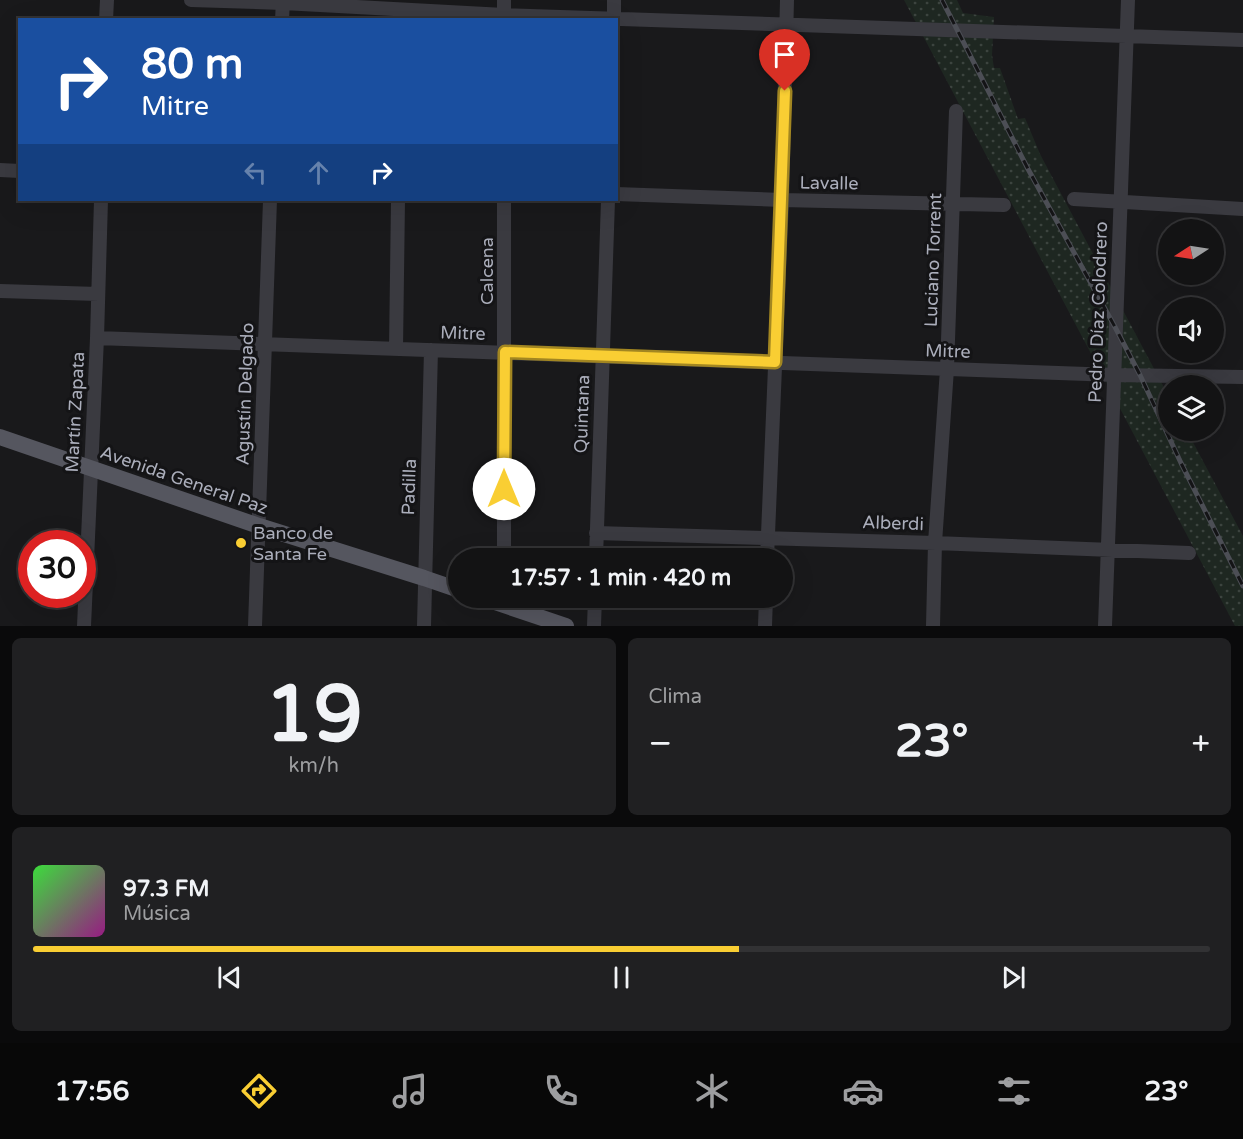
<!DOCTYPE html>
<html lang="es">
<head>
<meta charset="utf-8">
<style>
	:root { --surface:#131314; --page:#202022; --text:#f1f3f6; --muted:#9d9ea0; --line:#323234; --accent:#f9ce33 }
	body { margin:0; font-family:"Varela Round",sans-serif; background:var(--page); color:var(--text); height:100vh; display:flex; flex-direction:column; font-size:22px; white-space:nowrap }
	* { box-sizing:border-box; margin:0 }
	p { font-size:20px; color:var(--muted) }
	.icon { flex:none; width:33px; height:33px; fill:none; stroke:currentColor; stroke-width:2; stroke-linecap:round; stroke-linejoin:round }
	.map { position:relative; height:626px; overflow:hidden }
	.panel { display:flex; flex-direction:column; gap:12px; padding:12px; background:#0a0a0b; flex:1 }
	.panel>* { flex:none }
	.guide { position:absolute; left:18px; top:18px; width:600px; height:183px; border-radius:0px; box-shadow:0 6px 24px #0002,0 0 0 2px var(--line); background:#1a4fa0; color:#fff; overflow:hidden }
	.needle { width:39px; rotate:258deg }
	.fabs { position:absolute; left:1158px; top:219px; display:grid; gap:12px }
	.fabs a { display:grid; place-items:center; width:66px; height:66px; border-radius:50%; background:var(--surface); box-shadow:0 6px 24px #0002,0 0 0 2px var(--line); font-size:30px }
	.speed { position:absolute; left:18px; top:530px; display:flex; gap:12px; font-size:30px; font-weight:700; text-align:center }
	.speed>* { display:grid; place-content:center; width:78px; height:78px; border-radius:50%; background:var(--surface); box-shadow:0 6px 24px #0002,0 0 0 2px var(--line); line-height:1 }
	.speed .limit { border:9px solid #d22; background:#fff; color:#111 }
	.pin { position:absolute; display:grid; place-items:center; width:51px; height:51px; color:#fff; margin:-62px -26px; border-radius:50% 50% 50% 0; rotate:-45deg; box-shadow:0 0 6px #0007 }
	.pin .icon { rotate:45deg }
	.me { position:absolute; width:66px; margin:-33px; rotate:0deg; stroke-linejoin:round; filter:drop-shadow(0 0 4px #0008) }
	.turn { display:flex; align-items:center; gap:21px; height:126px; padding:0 24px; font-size:27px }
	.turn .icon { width:78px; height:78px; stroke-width:2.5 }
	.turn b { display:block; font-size:42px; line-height:51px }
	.lanes { display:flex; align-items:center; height:57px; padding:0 24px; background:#0003; justify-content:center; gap:30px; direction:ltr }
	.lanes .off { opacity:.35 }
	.big { font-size:45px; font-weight:700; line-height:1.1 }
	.panel .tile { flex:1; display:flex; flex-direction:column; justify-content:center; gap:9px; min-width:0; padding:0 21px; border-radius:9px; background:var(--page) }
	.panel .dial { align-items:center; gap:0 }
	.dial b { font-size:78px; line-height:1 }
	.song { display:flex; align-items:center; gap:18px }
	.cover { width:72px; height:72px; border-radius:9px; background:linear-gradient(135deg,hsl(120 70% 55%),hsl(310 70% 35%)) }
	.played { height:6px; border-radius:3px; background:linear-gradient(90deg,var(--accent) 60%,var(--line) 60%) }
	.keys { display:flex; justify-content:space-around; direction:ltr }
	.heat { display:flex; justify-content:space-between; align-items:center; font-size:33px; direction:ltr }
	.panel .tiles { flex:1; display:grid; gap:12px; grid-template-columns:1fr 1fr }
	.tile:last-child { grid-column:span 2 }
	.trip { position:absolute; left:448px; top:548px; width:345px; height:60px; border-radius:30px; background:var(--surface); box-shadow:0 6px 24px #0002,0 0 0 2px var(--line); font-weight:700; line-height:60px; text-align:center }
	.dock { display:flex; height:96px; justify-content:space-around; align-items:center; background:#080808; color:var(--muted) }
	.dock .icon { width:42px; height:42px }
	.dock .selected { color:var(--accent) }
	.dock b { font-size:27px; color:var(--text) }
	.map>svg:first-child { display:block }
	.park { fill:url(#park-dots) }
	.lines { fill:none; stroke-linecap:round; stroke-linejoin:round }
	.minor { stroke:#3a3a40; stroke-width:14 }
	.major { stroke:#55565f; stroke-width:16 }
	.rail-casing { stroke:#4c4e55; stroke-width:5 }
	.rail { stroke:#141416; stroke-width:3; stroke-dasharray:9; stroke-linecap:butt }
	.route-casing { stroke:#a28621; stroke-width:15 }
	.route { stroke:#f9ce33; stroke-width:10 }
	.poi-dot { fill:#f9ce33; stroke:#141416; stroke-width:2 }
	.labels { text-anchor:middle; stroke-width:6; stroke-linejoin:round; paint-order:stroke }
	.street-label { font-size:18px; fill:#abaebb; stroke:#141416 }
	.poi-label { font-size:18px; fill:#abaebb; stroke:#141416; text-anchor:start }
</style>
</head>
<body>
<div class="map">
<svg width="1243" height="626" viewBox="0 0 1243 626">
	<defs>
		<pattern id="park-dots" width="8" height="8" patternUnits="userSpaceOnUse" patternTransform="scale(1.5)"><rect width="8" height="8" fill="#1e2721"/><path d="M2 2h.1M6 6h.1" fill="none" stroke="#3c443f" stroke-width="1.8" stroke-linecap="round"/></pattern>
	</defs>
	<rect width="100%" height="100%" fill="#19191b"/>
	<path class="park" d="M904,0H957L963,13L994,17L992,55L994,68H1000L1018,119L1025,118L1040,154L1168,395V430L1187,431L1243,536V626H1235Z"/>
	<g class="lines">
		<path class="minor" d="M191,0L283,3L504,15L1243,40
			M106,20L107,0
			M282,20L283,0
			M504,20V0
			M614,20V0
			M0,170L20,171
			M616,194L782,200L1004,205
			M1074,199L1243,209
			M0,291L98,294
			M97,338L1115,375L1243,377
			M396,349L398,200
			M596,533L935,543L1189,553
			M504,558V200
			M596,558L608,200
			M767,558L782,200L787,0
			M84,626L97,338L101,200
			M255,626L270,200
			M424,626L431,350
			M594,626L595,597
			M765,626L766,597
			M933,626L935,543L947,369L956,111
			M1105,626L1128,0"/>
		<path class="major" d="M0,437L259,526L424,578L459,590
			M480,597L566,626"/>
		<g class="rail-casing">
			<path id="rail" d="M942,0L1028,169L1115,327L1140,375L1181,463L1243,586"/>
		</g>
		<use href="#rail" class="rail"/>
	</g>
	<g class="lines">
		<g class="route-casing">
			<path id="route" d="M504,489L505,352L775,362L785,91"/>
		</g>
		<use href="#route" class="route"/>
	</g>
	<circle class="poi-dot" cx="241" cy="543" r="6"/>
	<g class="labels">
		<g class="street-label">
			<text transform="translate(829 183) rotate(1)" y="6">Lavalle</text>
			<text transform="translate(933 260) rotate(-88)" y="6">Luciano Torrent</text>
			<text transform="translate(487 271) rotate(-90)" y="6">Calcena</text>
			<text transform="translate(1098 312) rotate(-88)" y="6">Pedro Díaz Colodrero</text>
			<text transform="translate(463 333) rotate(2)" y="6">Mitre</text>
			<text transform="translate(948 351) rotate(2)" y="6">Mitre</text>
			<text transform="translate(245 394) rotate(-88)" y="6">Agustín Delgado</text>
			<text transform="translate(75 412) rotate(-87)" y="6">Martín Zapata</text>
			<text transform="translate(582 414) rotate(-88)" y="6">Quintana</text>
			<text transform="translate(184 480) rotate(19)" y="6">Avenida General Paz</text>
			<text transform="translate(409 487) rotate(-88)" y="6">Padilla</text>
			<text transform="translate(893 523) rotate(2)" y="6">Alberdi</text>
		</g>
		<g class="poi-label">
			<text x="253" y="539">Banco de<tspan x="253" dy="21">Santa Fe</tspan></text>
		</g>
	</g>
</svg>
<div class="fabs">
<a><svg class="needle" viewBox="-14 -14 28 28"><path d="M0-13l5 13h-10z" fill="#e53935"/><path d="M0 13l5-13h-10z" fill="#9d9ea0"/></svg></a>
<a><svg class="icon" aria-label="sound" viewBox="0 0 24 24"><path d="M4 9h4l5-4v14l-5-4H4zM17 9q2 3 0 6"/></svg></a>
<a><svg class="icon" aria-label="layers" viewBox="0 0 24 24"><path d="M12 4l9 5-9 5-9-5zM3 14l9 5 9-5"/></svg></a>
</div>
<div class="speed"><div class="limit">30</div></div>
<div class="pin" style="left:785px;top:91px;background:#d93025"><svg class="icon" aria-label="arrive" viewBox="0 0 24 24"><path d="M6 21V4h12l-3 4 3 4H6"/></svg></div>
<svg class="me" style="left:504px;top:489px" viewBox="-20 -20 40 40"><circle r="19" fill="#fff"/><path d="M0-13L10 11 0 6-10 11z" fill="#f9ce33"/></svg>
<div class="trip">17:57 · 1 min · 420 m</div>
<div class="guide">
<div class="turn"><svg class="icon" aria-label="right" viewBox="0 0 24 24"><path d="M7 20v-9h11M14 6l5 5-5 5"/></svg><div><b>80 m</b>Mitre</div></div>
<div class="lanes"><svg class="icon off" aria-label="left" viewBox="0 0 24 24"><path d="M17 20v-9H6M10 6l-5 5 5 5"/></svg><svg class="icon off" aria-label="ahead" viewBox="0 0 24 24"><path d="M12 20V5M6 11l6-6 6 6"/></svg><svg class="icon" aria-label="right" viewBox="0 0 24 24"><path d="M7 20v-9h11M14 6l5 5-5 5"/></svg></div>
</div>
</div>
<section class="panel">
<div class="tiles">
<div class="tile dial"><b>19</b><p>km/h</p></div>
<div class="tile"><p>Clima</p>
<div class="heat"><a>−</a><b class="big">23°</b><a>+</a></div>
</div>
<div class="tile">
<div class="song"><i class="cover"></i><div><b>97.3 FM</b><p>Música</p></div></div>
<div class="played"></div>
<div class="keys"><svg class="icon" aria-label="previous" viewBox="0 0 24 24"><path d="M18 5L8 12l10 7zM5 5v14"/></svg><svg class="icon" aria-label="pause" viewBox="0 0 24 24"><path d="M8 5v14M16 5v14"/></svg><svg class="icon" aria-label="next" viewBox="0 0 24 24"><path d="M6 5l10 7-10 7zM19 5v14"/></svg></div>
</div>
</div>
</section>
<nav class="dock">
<b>17:56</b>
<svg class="icon selected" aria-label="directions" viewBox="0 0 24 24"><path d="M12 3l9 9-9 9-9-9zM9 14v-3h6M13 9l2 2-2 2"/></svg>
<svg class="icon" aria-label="music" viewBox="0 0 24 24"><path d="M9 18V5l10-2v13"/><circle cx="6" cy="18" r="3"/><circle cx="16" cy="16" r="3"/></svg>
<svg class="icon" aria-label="phone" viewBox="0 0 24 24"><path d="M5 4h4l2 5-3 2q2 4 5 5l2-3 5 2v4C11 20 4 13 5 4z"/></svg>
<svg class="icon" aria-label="climate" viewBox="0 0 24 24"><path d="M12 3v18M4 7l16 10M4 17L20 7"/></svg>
<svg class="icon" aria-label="car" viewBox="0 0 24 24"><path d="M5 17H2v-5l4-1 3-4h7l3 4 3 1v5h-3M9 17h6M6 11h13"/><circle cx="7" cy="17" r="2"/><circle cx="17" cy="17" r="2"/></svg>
<svg class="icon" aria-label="filters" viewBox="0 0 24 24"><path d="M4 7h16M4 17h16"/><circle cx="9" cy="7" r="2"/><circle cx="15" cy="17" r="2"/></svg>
<b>23°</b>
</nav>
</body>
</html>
